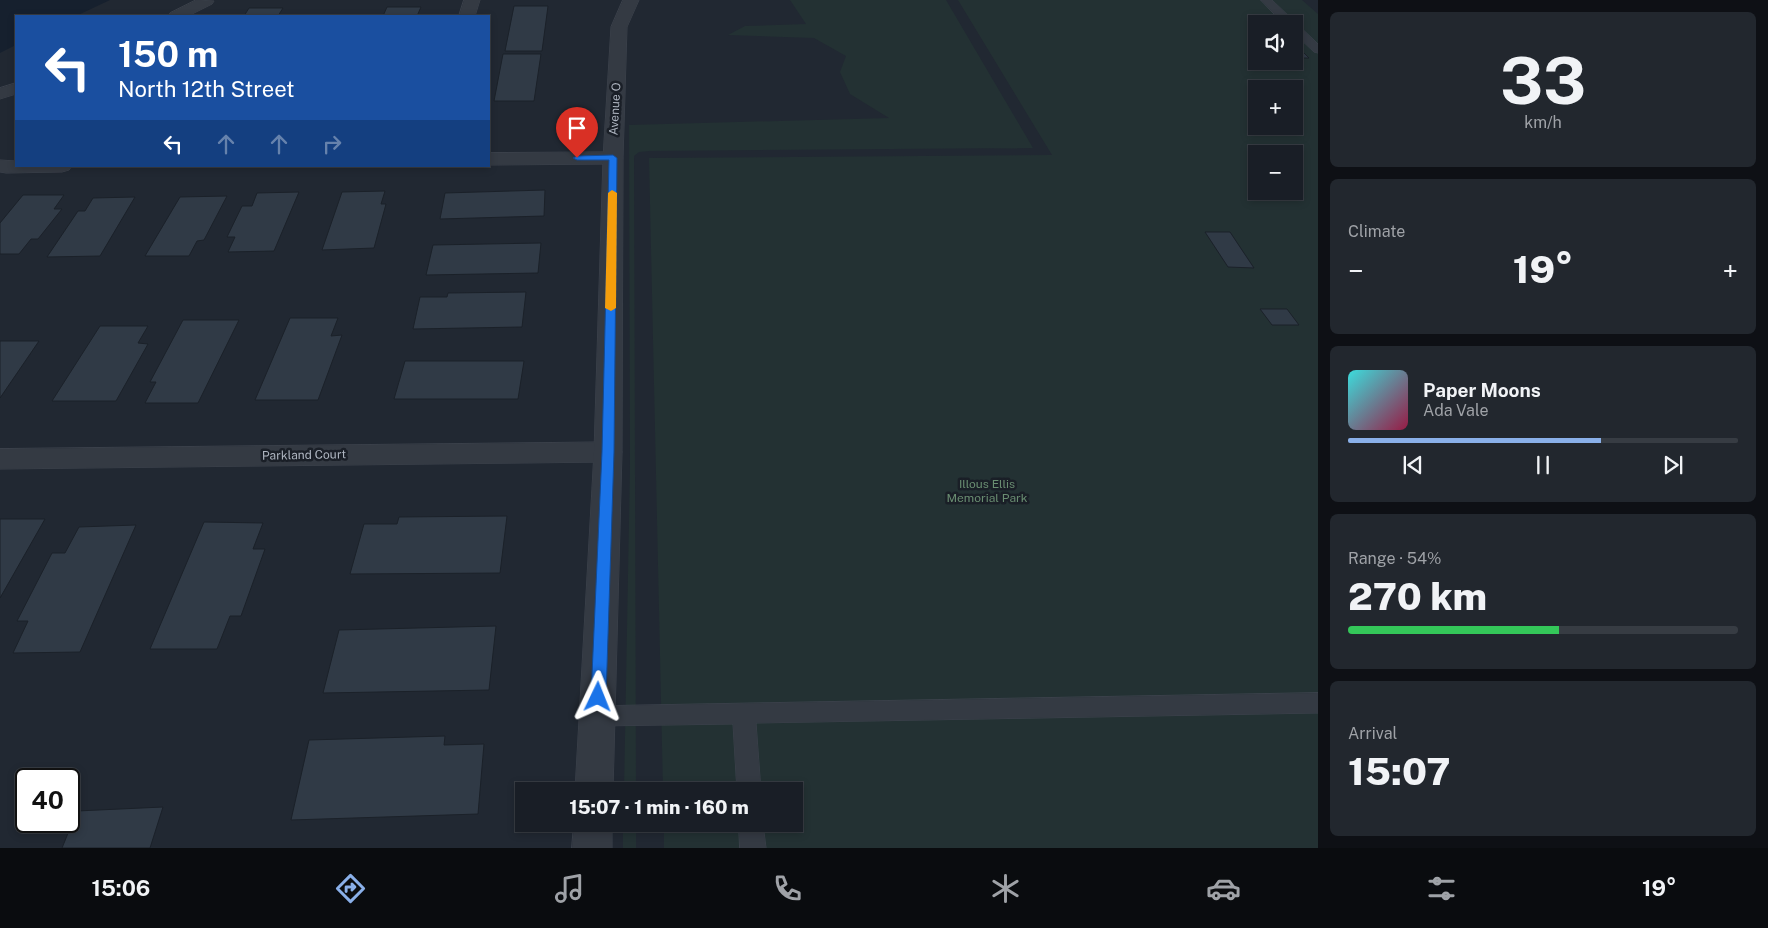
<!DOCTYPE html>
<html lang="en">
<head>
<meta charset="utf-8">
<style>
	:root { --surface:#191e26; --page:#22272e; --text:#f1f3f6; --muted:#9fa2a7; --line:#373c43; --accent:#8ab0e9 }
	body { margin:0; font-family:"Public Sans",sans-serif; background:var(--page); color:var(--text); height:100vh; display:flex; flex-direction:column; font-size:19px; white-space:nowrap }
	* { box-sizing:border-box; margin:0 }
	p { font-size:16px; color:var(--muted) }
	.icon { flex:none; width:28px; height:28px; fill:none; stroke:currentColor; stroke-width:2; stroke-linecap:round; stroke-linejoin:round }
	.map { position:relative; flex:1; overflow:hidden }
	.side { display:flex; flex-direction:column; gap:12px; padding:12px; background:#0e1015; width:450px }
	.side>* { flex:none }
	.top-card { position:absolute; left:15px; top:15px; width:475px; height:152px; border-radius:0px; box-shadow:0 2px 8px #0003,0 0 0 1px var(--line); background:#1a4fa0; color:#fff; overflow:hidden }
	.controls { position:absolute; left:1248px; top:15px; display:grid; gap:10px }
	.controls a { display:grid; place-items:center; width:55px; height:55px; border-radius:0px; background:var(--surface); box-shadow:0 2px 8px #0003,0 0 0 1px var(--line); font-size:25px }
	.speed { position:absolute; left:15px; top:768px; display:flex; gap:10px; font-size:25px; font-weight:700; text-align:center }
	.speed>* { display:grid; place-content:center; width:65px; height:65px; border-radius:50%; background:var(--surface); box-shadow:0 2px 8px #0003,0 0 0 1px var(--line); line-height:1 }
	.speed .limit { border:2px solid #111; border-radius:8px; background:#fff; color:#111 }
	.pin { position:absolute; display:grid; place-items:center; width:42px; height:42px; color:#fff; margin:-51px -21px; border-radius:50% 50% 50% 0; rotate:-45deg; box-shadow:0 0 5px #0007 }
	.pin .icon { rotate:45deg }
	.me { position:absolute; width:55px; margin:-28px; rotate:2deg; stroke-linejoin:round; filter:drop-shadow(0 0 4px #0008) }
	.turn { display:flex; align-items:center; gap:18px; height:105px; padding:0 20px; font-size:22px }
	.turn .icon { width:65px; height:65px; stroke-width:2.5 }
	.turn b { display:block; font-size:35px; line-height:42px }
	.lanes { display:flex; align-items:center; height:48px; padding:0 20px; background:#0003; justify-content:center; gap:25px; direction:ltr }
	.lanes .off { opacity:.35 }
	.big { font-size:38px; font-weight:800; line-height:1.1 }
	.side .widget { flex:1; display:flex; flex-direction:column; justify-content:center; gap:8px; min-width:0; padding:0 18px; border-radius:8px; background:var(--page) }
	.side .dial { align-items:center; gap:0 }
	.dial b { font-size:65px; line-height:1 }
	.song { display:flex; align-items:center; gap:15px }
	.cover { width:60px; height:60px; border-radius:8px; background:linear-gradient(135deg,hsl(180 70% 55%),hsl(340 70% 35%)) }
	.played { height:5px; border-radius:2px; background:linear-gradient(90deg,var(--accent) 65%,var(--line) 65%) }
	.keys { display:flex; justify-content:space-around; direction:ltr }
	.heat { display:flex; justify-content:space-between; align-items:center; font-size:28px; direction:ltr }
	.charge { height:8px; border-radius:4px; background:linear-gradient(90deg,#34c759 54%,var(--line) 0) }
	.trip { position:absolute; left:515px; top:782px; width:288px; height:50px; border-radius:0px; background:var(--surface); box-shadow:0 2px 8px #0003,0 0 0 1px var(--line); font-weight:800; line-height:50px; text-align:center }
	.dock { display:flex; height:80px; justify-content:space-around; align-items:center; background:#0a0c0f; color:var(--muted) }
	.dock .icon { width:35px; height:35px }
	.dock .selected { color:var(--accent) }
	.dock b { font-size:22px; color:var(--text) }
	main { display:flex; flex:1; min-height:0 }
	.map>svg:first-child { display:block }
	.green { fill:#233133; fill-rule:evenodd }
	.water { fill:#16202e }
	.building { fill:#303a46; stroke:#1b2129 }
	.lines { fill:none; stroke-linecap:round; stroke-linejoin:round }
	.service-casing { stroke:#3d434d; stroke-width:1 }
	.minor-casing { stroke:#3d434d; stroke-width:1 }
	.tertiary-casing { stroke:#3d434d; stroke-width:1 }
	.service { fill:#343a43; fill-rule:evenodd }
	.minor { fill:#343a43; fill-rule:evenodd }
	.tertiary { fill:#343a43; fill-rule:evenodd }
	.route { fill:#1a73e8; stroke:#114b97 }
	.slow { fill:#f59e0b }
	.labels { text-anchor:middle; stroke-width:5; stroke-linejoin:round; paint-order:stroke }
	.street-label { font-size:12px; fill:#aeb5c0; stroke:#1a1f27 }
	.park-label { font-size:12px; fill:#698d71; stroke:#1a1f27 }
</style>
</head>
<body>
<main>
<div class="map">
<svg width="1318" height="848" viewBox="0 0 1318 848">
	<rect width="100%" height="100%" fill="#212832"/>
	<path class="green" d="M790,0H946L1033,148L649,151L639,152L634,156L636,791H624L630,466L629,125L889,118L850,94L840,72L846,56L814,38L728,35L745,26L806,24Z
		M958,0H1302L1318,14V848H664V824H794V791H663L649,158L1052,155ZM1256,24H1294V61H1256ZM1256,89H1294V126H1256ZM1256,154H1294V191H1256Z
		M623,824H636V848H623Z"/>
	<path class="water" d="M0,0H110L76,16H16V45L0,53Z"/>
	<path class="building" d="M514,6H548L542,51H505Z
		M387,7H421L417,16H383Z
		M249,8H283L278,16H244Z
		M1294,43L1309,58H1294Z
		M503,54H541L534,101H494Z
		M545,190L544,216L440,219L445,193Z
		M385,191L381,204H386L374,248L322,250L342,192Z
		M299,192L274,251L228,252L235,237H227L242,206H252L257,193Z
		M23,195H64L54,209H62L38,239H31L19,254H0V223Z
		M227,196L204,240L197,241L189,256H145L180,197Z
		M135,197L100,256L47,257L78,211H85L93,198Z
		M1205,232H1230L1254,268L1228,267Z
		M541,243L538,273L426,275L433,245Z
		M526,292L522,327L413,329L420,297H447L448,293Z
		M1260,309H1287L1299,325H1272Z
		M290,318H338L331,336L342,335L318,400H255Z
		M183,320H239L198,403H145L156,382H150Z
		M100,326H148L138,343L148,344L116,401H52Z
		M0,341H39L0,398Z
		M405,361H524L518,399H394Z
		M507,516L500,573L350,574L364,524H397L399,517Z
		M0,519H45L0,598Z
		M204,522L263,523L253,549H265L241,616H230L217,649H150Z
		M136,525L80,652L13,653L28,621H17L52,553H65L79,527Z
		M496,626L489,690L323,693L339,630Z
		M445,736L444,745L484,744L478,814L291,820L309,740Z
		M163,807L150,848H62L77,811Z"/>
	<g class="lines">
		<g class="service-casing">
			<path id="service" d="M1261,0H1272L1318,44V53L1314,52L1294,33V24H1284Z
				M1318,693V713L756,723L761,791H737L733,724L597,726L589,723L586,716L589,709L597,706Z
				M739,824H763L766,848H740Z"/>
		</g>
		<g class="minor-casing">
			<path id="minor" d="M196,0L214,1L212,4L188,16H168L170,13Z
				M464,0H480L475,16H459Z
				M16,83V94L0,99V88Z
				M613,152L620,154L623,158L620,162L613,164L489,165V153Z
				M0,160L16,161V166H72L69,170L62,172L6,173L0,172Z
				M608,442L618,445L622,452L618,459L608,462L0,469V449Z"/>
		</g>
		<g class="tertiary-casing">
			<path id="tertiary" d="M623,0H639L627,27L623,158L622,452L613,791H575L594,452L603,158L611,27Z
				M574,824H612V848H572Z"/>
		</g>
		<use href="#service" class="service"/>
		<use href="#minor" class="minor"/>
		<use href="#tertiary" class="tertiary"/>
	</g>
	<path class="route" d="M613,155L617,158L614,452L606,697L603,702L598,704L593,702L591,697L602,452L609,160H577L573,158L577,156Z"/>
	<path class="slow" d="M612,190L617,193L616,308L611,311L605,308L608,193Z"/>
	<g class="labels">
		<g class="street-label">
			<text transform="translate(615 109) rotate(-87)" y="4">Avenue O</text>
			<text transform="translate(304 455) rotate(-1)" y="4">Parkland Court</text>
		</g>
		<g class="park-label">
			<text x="987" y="488">Illous Ellis<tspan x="987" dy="14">Memorial Park</tspan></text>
		</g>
	</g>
</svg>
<div class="controls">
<a><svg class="icon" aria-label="sound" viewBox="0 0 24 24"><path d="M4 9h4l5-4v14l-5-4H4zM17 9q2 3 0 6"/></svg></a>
<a>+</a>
<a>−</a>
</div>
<div class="speed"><div class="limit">40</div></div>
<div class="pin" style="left:577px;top:158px;background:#d93025"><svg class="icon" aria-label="arrive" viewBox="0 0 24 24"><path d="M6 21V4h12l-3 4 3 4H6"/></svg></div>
<svg class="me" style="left:598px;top:697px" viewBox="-20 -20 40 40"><path d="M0-17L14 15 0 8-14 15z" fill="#1a73e8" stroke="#fff" stroke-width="4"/></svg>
<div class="trip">15:07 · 1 min · 160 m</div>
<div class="top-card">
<div class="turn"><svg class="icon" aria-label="left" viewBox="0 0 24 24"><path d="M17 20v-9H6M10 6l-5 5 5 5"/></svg><div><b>150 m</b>North 12th Street</div></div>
<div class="lanes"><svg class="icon" aria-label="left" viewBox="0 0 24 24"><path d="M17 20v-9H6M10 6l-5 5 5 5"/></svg><svg class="icon off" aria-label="ahead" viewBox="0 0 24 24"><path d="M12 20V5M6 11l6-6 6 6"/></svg><svg class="icon off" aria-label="ahead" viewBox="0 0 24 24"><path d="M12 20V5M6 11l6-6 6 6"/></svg><svg class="icon off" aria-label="right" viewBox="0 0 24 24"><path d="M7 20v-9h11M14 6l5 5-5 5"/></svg></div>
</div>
</div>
<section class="side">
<div class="widget dial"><b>33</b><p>km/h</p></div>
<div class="widget"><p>Climate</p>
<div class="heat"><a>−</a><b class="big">19°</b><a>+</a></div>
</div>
<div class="widget">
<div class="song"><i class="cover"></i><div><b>Paper Moons</b><p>Ada Vale</p></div></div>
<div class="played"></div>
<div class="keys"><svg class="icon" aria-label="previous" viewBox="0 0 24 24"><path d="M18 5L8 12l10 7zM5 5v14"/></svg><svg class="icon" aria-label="pause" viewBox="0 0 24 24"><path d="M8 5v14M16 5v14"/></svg><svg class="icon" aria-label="next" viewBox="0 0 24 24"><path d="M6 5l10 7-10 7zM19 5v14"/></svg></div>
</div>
<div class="widget"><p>Range · 54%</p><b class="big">270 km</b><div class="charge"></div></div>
<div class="widget"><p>Arrival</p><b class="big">15:07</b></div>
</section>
</main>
<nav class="dock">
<b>15:06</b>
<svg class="icon selected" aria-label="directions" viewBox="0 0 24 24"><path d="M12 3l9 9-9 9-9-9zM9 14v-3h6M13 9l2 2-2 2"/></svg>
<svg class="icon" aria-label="music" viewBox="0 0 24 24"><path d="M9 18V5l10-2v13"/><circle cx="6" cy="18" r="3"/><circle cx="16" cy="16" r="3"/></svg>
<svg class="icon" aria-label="phone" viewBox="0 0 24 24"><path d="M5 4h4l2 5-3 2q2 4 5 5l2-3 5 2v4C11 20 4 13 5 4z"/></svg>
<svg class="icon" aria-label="climate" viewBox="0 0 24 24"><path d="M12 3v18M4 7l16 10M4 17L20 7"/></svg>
<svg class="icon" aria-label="car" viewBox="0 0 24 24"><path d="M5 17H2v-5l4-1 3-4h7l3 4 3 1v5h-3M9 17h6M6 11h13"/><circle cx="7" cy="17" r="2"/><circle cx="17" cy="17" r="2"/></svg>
<svg class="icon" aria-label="filters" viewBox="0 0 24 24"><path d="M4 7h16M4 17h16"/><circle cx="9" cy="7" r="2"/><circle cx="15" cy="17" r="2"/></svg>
<b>19°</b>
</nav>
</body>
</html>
